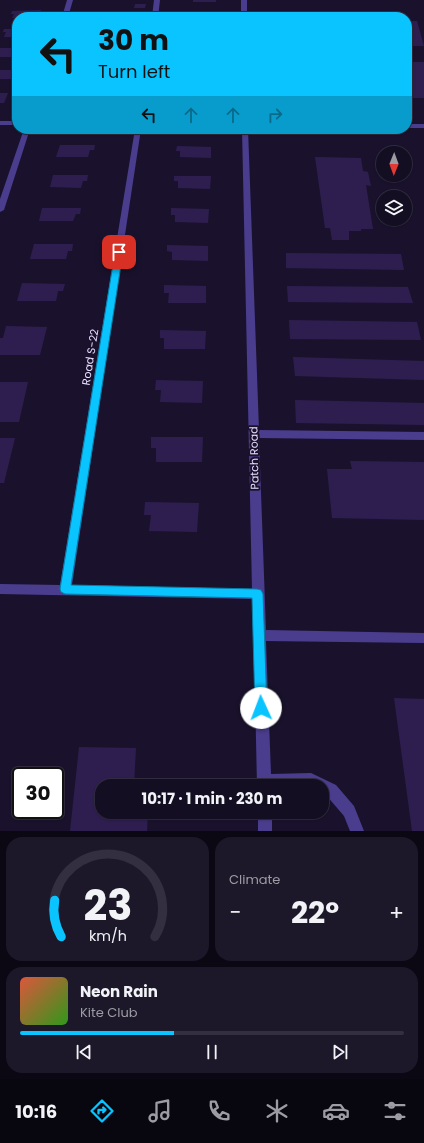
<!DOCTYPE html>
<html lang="en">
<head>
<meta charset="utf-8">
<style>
	:root { --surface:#140e22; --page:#1d172a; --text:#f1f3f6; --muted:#9d9ca5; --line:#332e40; --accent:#0ac4ff }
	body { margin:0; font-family:Poppins,sans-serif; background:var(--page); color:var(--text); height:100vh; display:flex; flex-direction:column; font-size:15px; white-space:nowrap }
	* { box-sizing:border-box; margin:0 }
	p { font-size:13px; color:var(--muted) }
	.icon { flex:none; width:22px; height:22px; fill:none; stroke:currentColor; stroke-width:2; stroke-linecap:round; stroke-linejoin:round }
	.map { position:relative; height:831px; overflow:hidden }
	.panel { display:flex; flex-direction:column; gap:6px; padding:6px; background:#0b0813; flex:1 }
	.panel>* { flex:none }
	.guide { position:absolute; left:12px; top:12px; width:400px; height:122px; border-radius:16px; box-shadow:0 1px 3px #0004,0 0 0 1px var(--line); background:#0ac4ff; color:#111; overflow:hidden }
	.needle { width:26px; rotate:181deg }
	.buttons { position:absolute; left:376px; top:146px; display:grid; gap:8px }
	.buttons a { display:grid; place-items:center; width:36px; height:36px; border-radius:50%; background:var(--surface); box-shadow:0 1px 3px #0004,0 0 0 1px var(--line); font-size:20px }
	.speed { position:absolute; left:12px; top:767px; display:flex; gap:8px; font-size:20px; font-weight:700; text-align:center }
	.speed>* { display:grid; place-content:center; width:52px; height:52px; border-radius:50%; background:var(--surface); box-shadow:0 1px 3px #0004,0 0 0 1px var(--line); line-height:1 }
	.speed .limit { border:2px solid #111; border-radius:6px; background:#fff; color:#111 }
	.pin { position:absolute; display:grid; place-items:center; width:34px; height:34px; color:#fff; margin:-17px; border-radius:8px; box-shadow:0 2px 6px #0006 }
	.me { position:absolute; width:44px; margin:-22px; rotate:358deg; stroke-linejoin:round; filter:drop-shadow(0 0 3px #0008) }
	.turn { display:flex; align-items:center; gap:14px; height:84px; padding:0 20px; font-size:18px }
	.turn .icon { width:52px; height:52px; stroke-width:2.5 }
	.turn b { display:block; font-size:28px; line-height:34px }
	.lanes { display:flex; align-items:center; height:38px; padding:0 20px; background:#0003; justify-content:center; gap:20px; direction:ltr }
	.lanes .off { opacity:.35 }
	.big { font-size:30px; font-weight:700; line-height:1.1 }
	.panel .widget { flex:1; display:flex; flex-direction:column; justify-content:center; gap:6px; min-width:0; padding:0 14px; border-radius:16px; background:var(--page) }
	.panel .dial { align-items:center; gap:0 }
	.dial svg { height:104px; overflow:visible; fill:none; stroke:var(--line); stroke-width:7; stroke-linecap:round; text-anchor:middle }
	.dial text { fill:var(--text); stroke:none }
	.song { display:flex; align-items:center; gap:12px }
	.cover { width:48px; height:48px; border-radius:6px; background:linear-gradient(135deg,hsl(10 70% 55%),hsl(110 70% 35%)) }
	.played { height:4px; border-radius:2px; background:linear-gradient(90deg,var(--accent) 40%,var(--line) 40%) }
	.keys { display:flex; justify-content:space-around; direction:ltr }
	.heat { display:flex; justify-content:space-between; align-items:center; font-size:22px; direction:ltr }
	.panel .tiles { flex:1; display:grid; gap:6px; grid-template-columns:1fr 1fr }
	.widget:last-child { grid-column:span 2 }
	.trip { position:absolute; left:95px; top:779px; width:234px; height:40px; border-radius:16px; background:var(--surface); box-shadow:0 1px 3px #0004,0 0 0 1px var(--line); font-weight:700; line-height:40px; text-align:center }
	.tabs { display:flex; height:64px; justify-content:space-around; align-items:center; background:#08060e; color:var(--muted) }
	.tabs .icon { width:28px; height:28px }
	.tabs .on { color:var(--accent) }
	.tabs b { font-size:18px; color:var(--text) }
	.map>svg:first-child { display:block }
	.building { fill:#2e1e4f }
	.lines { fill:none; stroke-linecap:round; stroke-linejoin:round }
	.minor { fill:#4b3d8d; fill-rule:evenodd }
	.route { fill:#0ac4ff; stroke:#067fa6 }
	.labels { text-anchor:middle; stroke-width:4; stroke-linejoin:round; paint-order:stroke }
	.street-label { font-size:11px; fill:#e7deff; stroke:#1a122d }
</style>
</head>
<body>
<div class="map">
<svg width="424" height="831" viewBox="0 0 424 831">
	<rect width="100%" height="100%" fill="#1a122d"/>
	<path class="building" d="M193,0H216V2H193Z
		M135,4H146L145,8H134Z
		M41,10L38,17L12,18L14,14H11L12,11Z
		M98,11H125L124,15L120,14V17H96Z
		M189,12H218L217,17H192V15H188Z
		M407,21H417L424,46H407Z
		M4,29H17V37H4L6,32H3Z
		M0,48H17V57H0Z
		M411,62H424V98H407V65H412Z
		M0,70H17L13,79H0Z
		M0,93H8L4,103H0Z
		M60,145H95L94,150H90L88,157H56Z
		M177,146L211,147V158L180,157V151H176Z
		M315,157L361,158L363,171L368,172L371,186L366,185L373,229H361V231H349V240H332L330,228H325Z
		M53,175H88L87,181H83L81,188L50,187Z
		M174,176H211L210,189L178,188V181H174Z
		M42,208H81L80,214H76L73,221H39Z
		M171,208L209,209L208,223L175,222V215H171Z
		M34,244H73L72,251H68L66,259H30Z
		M167,245L208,246V261L172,260V252L167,251Z
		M286,253L401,254L404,270L286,268Z
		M22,283L65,284L63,291H58L56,301H17Z
		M164,285L206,286V303H168L169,293H164Z
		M287,286L408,287L413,303L288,302Z
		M289,320L417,322L421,340L290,339Z
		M6,326L47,327L40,355H0V338H3Z
		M160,330L206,331L205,349H164V338H160Z
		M293,357L424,361V380L295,376Z
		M156,380L203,381L202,403L160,402L161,390H155Z
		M0,382H28L19,422H0Z
		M295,400L424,403V425L296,423Z
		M151,437H203L202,462H156V448H151Z
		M0,438H15L4,483H0Z
		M350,461L424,462V520L332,518L327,469H352Z
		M145,502L199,503L197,532L149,531L151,515H144Z
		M394,698L424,699V831H412Z
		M79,747L136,748L134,786H102V812H148L147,831H70Z"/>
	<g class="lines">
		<path class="minor" d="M67,0H73L68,17H62Z
			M154,0H160L158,17H152Z
			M241,0H247V17H241Z
			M0,121H17V125H0Z
			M407,124H424V128H407Z
			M24,129H30L4,210L0,212V199Z
			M135,129H141L72,585L252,589L242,129H248L259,430L424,432V440L259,438L266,630L424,633V643L266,641L271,774L311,773L336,785L354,806L364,831H350L344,816L326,795L322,793V786H257L253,599L0,594V584L60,585Z
			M258,812H272V831H258Z"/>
	</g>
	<path class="route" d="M119,249L123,252L71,585L257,589L261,590L263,594L267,708L265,712L261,714L257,712L255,708L252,598L65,594L61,592L60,589L115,252Z"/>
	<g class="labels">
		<g class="street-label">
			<text transform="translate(90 357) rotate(-81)" y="4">Road S-22</text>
			<text transform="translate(254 458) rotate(-91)" y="4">Patch Road</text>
		</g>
	</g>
</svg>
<div class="buttons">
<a><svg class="needle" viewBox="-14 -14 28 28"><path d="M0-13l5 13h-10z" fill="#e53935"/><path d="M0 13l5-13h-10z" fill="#9d9ca5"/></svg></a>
<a><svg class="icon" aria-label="layers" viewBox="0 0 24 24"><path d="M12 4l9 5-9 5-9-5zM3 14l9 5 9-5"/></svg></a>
</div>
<div class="speed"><div class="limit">30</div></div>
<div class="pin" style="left:119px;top:252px;background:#d93025"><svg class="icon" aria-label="arrive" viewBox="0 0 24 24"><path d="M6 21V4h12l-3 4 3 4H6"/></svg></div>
<svg class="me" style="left:261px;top:708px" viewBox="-20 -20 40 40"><circle r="19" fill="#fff"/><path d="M0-13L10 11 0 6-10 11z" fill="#0ac4ff"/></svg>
<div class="trip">10:17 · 1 min · 230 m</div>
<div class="guide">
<div class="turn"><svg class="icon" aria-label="left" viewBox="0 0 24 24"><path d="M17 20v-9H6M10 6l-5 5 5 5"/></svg><div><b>30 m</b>Turn left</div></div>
<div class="lanes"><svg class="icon" aria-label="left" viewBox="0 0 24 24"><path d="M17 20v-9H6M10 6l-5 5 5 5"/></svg><svg class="icon off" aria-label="ahead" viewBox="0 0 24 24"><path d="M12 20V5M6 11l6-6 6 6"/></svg><svg class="icon off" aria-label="ahead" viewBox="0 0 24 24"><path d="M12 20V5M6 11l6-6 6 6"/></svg><svg class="icon off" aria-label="right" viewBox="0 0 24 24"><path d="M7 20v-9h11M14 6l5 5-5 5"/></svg></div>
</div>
</div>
<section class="panel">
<div class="tiles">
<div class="widget dial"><svg viewBox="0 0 100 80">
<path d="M14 69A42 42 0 1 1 86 69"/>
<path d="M14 69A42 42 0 0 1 9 41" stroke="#0ac4ff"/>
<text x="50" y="56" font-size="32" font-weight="700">23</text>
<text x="50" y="72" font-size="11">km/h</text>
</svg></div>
<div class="widget"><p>Climate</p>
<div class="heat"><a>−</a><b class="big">22°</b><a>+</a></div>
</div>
<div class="widget">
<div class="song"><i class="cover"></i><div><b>Neon Rain</b><p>Kite Club</p></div></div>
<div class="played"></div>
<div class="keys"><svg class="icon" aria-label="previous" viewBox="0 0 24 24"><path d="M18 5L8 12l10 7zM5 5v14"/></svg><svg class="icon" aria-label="pause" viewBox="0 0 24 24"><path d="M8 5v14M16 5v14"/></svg><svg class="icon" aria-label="next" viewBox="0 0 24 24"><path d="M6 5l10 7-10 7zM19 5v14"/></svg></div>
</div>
</div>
</section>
<nav class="tabs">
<b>10:16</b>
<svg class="icon on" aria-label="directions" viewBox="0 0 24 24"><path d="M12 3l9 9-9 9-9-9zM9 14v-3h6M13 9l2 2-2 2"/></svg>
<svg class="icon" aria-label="music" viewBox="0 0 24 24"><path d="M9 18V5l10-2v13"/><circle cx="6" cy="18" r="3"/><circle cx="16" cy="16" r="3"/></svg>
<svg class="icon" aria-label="phone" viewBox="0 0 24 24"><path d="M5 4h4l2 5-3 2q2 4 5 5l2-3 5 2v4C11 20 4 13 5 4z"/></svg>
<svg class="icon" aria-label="climate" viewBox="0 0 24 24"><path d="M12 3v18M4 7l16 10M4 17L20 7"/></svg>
<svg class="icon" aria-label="car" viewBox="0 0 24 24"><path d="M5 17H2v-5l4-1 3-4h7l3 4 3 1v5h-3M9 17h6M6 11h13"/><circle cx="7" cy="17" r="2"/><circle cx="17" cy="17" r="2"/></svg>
<svg class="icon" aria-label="filters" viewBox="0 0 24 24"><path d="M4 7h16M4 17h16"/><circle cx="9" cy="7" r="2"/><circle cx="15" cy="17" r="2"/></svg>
</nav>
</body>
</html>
